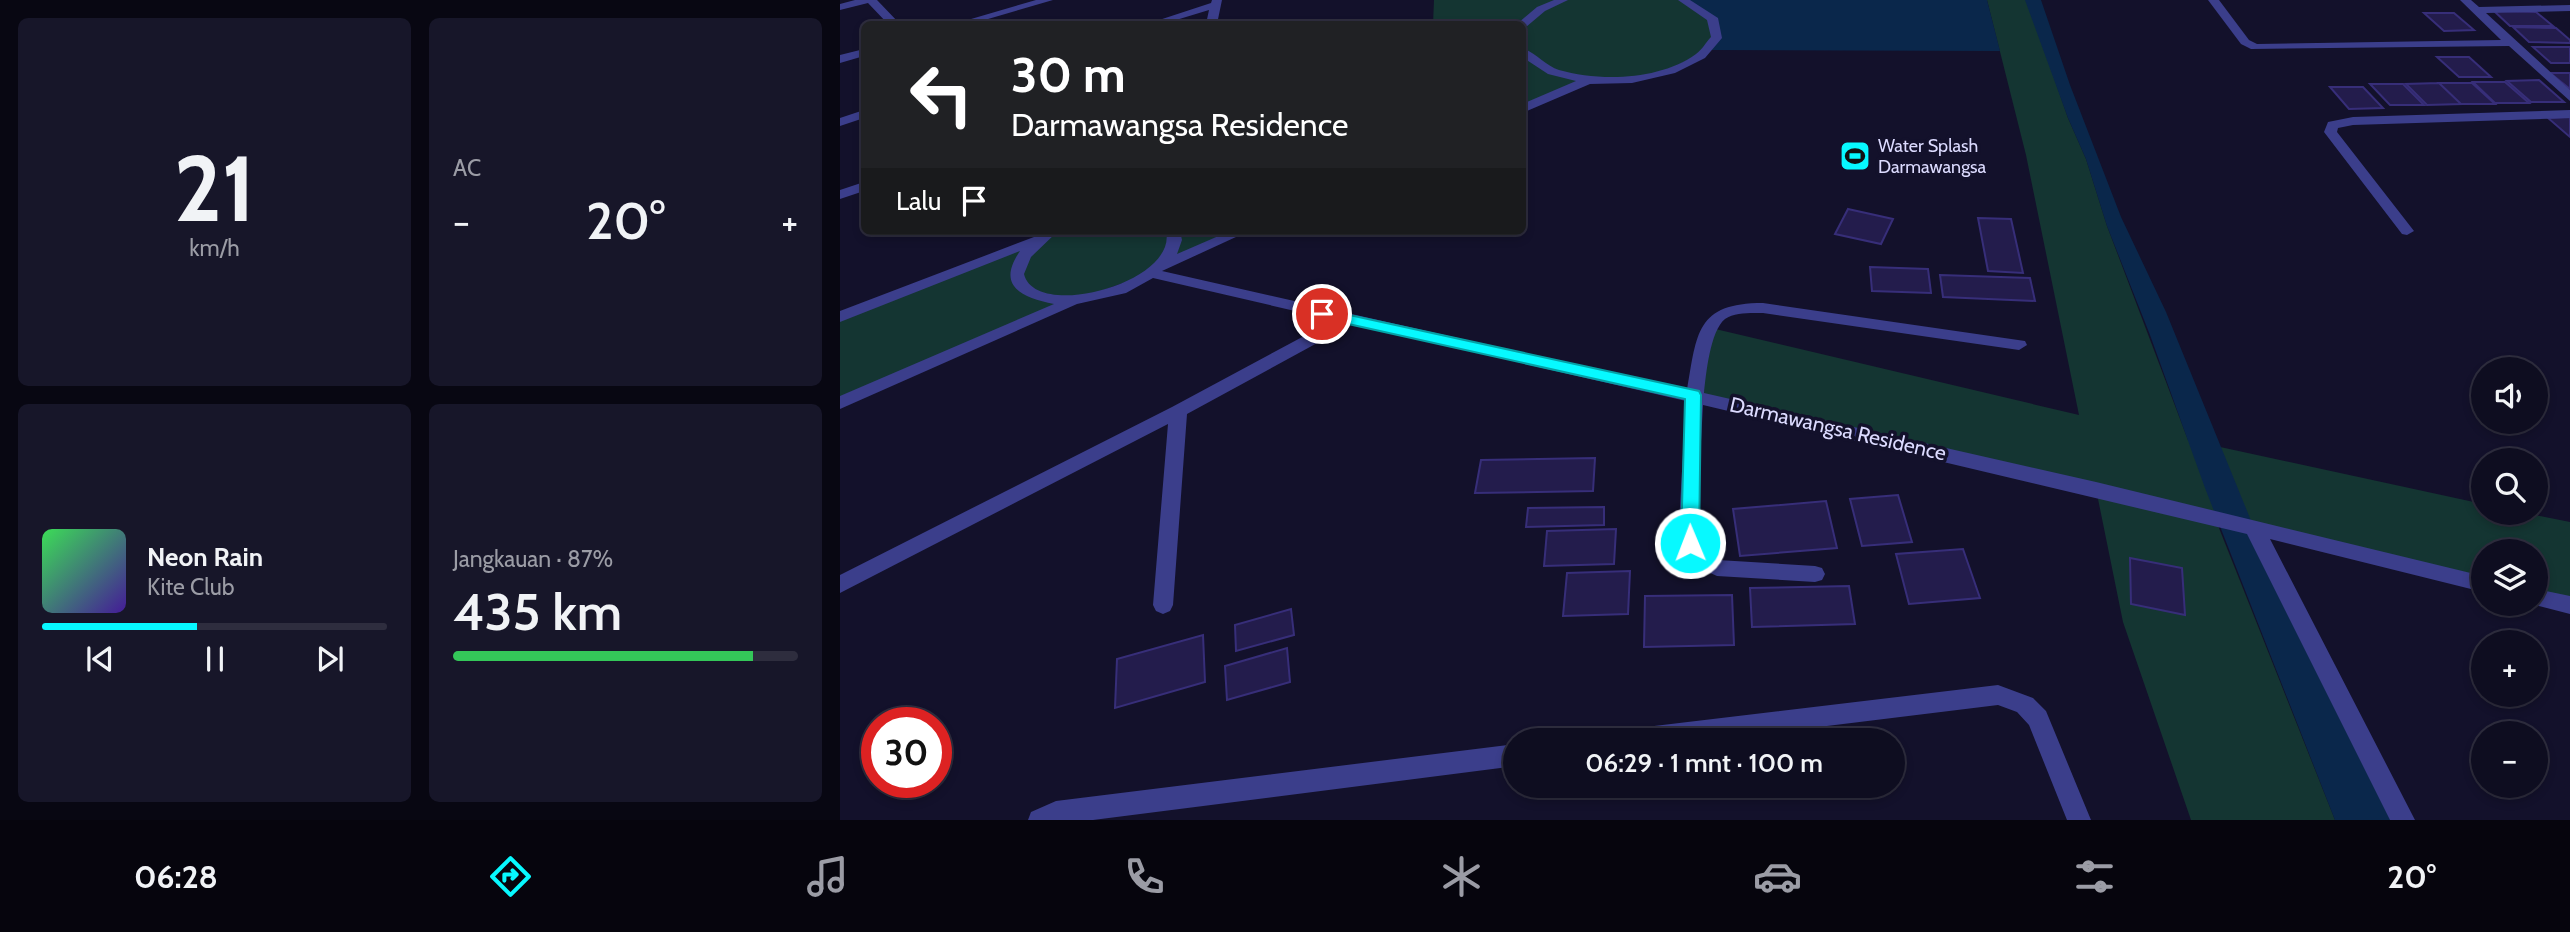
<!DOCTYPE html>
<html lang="id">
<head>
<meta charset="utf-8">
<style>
	:root { --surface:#0e0d20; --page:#171629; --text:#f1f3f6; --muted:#9b9ca5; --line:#2e2d3e; --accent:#07f9ff }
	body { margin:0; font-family:Cabin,sans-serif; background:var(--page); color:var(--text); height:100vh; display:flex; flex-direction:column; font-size:26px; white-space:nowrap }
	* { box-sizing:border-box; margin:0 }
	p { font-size:23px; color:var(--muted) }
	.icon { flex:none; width:38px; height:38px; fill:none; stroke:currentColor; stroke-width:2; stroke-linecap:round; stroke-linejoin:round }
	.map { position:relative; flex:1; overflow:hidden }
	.side { display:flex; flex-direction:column; gap:18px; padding:18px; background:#080712; width:840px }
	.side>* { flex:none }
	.banner { position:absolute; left:21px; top:21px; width:665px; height:214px; border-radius:10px; box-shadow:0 4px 10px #0003,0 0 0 2px var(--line); background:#202124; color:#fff; overflow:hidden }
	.tools { position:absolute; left:1631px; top:357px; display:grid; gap:14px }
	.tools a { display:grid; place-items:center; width:77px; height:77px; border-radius:50%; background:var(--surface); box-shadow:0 4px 10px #0003,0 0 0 2px var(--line); font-size:35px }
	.speed { position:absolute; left:21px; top:707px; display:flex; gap:14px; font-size:35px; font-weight:700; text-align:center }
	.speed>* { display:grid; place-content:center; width:91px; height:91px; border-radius:50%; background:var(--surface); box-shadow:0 4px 10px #0003,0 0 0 2px var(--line); line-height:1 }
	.speed .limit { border:10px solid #d22; background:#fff; color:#111 }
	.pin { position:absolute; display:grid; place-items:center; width:60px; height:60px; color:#fff; margin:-30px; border:4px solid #fff; border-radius:50%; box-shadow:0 2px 7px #0007 }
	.me { position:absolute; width:77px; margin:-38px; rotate:359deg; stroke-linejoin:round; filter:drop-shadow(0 0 5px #0008) }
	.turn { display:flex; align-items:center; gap:24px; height:147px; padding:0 35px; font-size:32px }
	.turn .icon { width:91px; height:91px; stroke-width:2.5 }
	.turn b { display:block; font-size:49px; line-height:60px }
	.then { display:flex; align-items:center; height:66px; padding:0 35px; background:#0003; gap:14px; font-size:26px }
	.big { font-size:52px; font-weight:600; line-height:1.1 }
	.side .card { flex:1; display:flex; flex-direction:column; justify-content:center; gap:10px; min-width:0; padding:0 24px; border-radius:10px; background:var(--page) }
	.side .dial { align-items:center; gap:0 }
	.dial b { font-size:91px; line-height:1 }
	.song { display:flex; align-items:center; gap:21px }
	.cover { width:84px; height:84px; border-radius:10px; background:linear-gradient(135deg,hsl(130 70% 55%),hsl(260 70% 35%)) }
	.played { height:7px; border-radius:4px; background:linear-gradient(90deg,var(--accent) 45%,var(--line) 45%) }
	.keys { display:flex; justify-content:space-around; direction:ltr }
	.heat { display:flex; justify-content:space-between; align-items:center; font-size:38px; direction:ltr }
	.charge { height:10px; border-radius:5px; background:linear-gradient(90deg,#34c759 87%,var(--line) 0) }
	.side .tiles { flex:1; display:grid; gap:18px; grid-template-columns:repeat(2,1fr) }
	.trip { position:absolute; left:663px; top:728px; width:402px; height:70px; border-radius:35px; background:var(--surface); box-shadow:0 4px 10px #0003,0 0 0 2px var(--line); font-weight:600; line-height:70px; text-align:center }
	.tab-bar { display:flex; height:112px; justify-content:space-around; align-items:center; background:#06050d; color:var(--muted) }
	.tab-bar .icon { width:49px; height:49px }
	.tab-bar .active { color:var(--accent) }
	.tab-bar b { font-size:32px; color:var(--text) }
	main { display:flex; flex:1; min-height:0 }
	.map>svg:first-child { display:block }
	.green { fill:#143532 }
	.water { fill:#0a274b }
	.building { fill:#231c4c; stroke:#372e79; stroke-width:2 }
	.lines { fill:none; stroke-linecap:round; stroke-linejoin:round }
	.street { fill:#3b3e8b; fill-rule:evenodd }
	.route { fill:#07f9ff; stroke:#05a2a6; stroke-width:2 }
	.labels { text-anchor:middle; stroke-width:7; stroke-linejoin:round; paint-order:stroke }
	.far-poi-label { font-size:18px; fill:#dcdbff; stroke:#13112b; text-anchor:start }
	.street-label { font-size:21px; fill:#dcdbff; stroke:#13112b }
</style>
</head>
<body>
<main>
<section class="side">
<div class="tiles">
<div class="card dial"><b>21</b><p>km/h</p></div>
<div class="card"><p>AC</p>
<div class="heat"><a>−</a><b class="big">20°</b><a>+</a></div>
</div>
<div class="card">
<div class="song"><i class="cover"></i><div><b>Neon Rain</b><p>Kite Club</p></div></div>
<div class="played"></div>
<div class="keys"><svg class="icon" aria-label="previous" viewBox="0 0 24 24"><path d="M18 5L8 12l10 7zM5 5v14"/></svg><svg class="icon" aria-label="pause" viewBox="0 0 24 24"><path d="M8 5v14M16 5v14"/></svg><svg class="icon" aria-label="next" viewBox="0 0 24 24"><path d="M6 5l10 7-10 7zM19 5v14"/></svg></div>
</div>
<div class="card"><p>Jangkauan · 87%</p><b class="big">435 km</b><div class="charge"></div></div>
</div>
</section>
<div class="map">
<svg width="1730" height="820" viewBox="0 0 1730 820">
	<rect width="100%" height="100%" fill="#13112b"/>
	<path class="green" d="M594,0H843L873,20L870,50L812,77L749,80L683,109L682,24H593Z
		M1147,0H1187L1228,118L1246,159L1267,226L1348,440L1643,504V513H1685L1730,522V605L1696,597V551H1643V584L1375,518L1495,820H1351L1283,622L1256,489L860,397L871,328L1239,415L1186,155Z
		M214,231H402L311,273L238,299L0,403V317Z"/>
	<path class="water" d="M843,0H1147L1160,51L870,50L873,20Z
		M1185,0H1201L1230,85L1281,217L1326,312L1414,528L1563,820H1495L1365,488L1310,335L1267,226L1246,159L1228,118Z"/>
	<path class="building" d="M1654,11L1696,12L1713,26H1670Z
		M1584,13H1614L1634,30L1604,31Z
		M1673,27L1716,28L1730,40V43L1689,42Z
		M1693,47H1730V63H1711Z
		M1597,57H1629L1651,77H1619Z
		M1710,73H1730V89Z
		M1699,80L1724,102H1691L1667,81Z
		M1633,82H1665L1689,103H1655Z
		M1599,83H1632L1655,104H1621Z
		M1599,83L1621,104L1587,105L1566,84Z
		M1530,84H1563L1584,105H1550Z
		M1490,87H1523L1543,108L1509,109Z
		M1730,117V137L1708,118Z
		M1008,209L1053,219L1041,244L995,234Z
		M1138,218L1171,219L1183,273L1148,271Z
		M1030,267L1088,269L1091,293L1032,291Z
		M1100,275L1190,278L1195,301L1103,297Z
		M755,458L753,491L635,493L641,460Z
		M1058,495L1072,542L1022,546L1010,499Z
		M986,501L997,548L900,556L893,509Z
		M764,507V525L686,527L688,508Z
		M776,529L774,564L704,566L707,531Z
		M1123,549L1140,598L1069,604L1056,554Z
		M1290,558L1342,568L1345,615L1291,604Z
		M790,571L788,614L723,616L727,573Z
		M1009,586L1015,624L912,627L910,588Z
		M892,595L894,645L804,647L805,596Z
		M451,609L454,635L396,651L395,625Z
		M363,635L365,682L275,708L277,659Z
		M447,648L450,682L387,700L385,666Z"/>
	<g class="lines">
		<path class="street" d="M15,0H37L60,24H48L28,3L0,10V4Z
			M196,0H213L131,24H114Z
			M372,0H382L377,24H366L369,10L323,24H307L371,3Z
			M714,0H728L705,11L686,27L677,24L697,7Z
			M838,0H850L878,18L882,38L865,58L835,73L792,83L750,84L682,113V104L736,81L708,74L682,57V48C696,53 706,66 719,70C761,82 820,80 856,54C862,50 866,42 871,37L867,20Z
			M1368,0H1379L1409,40L1417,44L1661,40L1620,0H1631L1639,7L1730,5V11L1646,13L1730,90V101L1669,46L1411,49L1401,44Z
			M24,49V56L0,63V55Z
			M24,110V118L0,126V118Z
			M1730,110V118L1513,125L1498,128L1497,132L1574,231L1567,235L1562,234L1484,132L1488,122L1513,117Z
			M24,182V191L0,199V190Z
			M201,231H218L191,257L184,274C195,321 338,283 326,231H340L342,240L337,254L390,231H409L322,271L847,390C857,333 856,303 923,303L1185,341L1187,345L1179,350L923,313C911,313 895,312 885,319C870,331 866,375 864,393L1256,482L1643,576V592L1430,539L1575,820H1550L1407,534L863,405L858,496L862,546L878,560L975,566L982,568L985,574L982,580L975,582L877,576L857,567L848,558L840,543L839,524L846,401L512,324L347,414L333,605L330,611L323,614L316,611L313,605L328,424L0,593V575L332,407L494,320L313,278L286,293L237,304L0,409V396L214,304C181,297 156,286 180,251L0,322V311L194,237Z
			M1696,589L1730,596V614L1691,604H1696Z
			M1158,685L1193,698L1206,711L1251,820H1227L1189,725L1177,712L1158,705L873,740H778L781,732L789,729Z
			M676,744V766L253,820H188L191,812L216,801Z"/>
	</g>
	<path class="route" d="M482,309L859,391L861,395L859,543L856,548H843L841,543L845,399L477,317L475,314L477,310Z"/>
	<defs>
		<g id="stadium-square" transform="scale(1.575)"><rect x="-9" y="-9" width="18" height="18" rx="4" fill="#07f9ff" stroke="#13112b"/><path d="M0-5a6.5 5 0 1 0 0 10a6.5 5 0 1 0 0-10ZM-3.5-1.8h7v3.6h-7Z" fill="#111"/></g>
	</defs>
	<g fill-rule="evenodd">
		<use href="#stadium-square" x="1015" y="156"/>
	</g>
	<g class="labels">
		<g class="far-poi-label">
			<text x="1038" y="152">Water Splash<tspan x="1038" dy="21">Darmawangsa</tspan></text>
		</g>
		<g class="street-label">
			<text transform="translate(998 429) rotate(13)" y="7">Darmawangsa Residence</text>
		</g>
	</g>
</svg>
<div class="tools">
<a><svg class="icon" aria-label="sound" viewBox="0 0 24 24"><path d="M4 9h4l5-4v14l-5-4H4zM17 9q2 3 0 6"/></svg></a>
<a><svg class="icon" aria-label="search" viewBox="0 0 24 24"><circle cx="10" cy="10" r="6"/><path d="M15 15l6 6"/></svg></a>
<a><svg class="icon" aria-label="layers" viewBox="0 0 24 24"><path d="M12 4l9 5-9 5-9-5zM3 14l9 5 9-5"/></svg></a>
<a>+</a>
<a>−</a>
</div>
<div class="speed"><div class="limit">30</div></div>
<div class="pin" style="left:482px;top:314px;background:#d93025"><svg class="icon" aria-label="arrive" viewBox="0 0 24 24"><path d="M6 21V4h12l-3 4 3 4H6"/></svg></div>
<svg class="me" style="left:850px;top:543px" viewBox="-20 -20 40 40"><circle r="17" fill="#07f9ff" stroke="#fff" stroke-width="3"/><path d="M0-11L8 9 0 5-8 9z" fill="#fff"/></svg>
<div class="trip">06:29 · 1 mnt · 100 m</div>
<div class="banner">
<div class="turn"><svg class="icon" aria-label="left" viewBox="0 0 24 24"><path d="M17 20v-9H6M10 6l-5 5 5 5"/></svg><div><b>30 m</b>Darmawangsa Residence</div></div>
<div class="then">Lalu<svg class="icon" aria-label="arrive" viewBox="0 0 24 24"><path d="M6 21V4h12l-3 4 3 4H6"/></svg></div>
</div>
</div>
</main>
<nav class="tab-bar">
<b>06:28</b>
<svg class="icon active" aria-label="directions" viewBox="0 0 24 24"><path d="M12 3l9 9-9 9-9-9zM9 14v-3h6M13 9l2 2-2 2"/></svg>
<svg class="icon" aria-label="music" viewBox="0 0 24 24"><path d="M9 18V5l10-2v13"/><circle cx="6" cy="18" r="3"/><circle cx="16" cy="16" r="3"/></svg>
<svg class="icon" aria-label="phone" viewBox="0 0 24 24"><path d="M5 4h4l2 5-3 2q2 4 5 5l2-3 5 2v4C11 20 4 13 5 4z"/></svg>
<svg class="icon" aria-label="climate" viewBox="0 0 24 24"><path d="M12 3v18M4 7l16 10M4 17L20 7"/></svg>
<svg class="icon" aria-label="car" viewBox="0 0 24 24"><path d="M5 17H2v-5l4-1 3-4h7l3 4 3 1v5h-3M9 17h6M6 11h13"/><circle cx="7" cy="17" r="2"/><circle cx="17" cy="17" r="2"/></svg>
<svg class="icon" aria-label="filters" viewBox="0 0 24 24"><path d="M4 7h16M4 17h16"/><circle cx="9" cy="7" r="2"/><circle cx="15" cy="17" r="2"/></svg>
<b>20°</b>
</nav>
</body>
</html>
